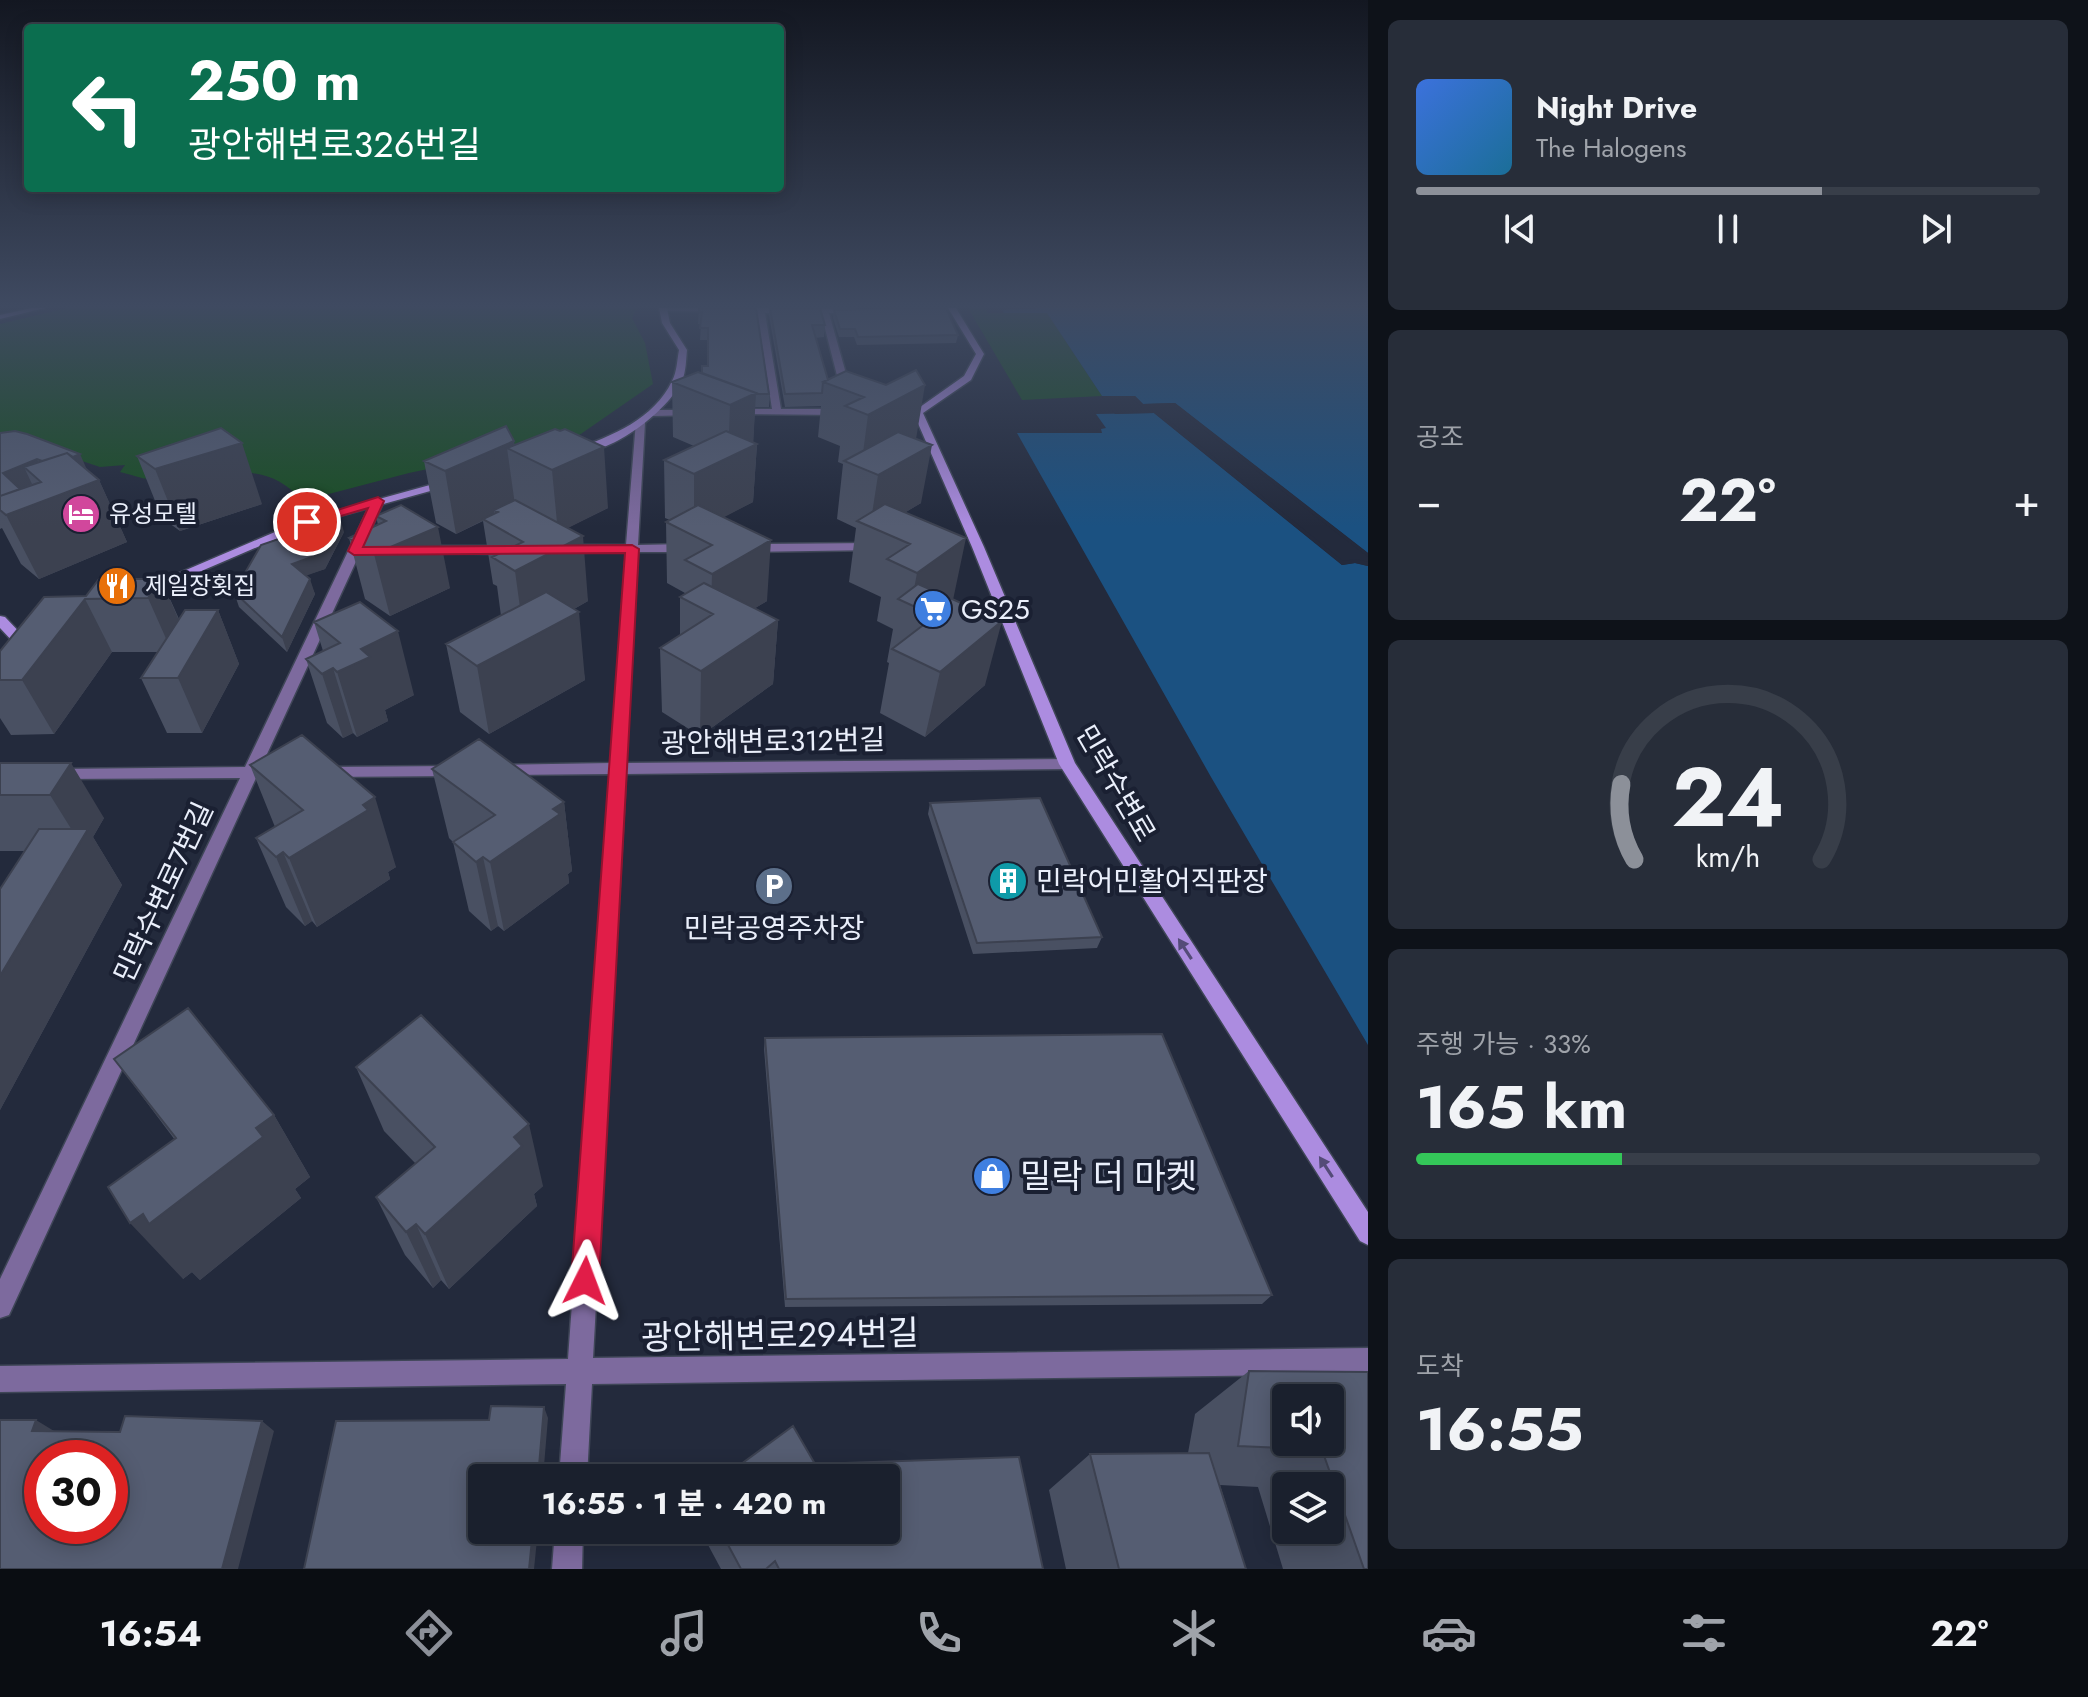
<!DOCTYPE html>
<html lang="ko">
<head>
<meta charset="utf-8">
<style>
	:root { --surface:#1a202d; --page:#272d39; --text:#f1f3f6; --muted:#9fa3aa; --line:#383e49; --accent:#8c9099 }
	body { margin:0; font-family:Jost,"Noto Sans KR",sans-serif; background:var(--page); color:var(--text); height:100vh; display:flex; flex-direction:column; font-size:30px; white-space:nowrap }
	* { box-sizing:border-box; margin:0 }
	p { font-size:26px; color:var(--muted) }
	.icon { flex:none; width:44px; height:44px; fill:none; stroke:currentColor; stroke-width:2; stroke-linecap:round; stroke-linejoin:round }
	.map { position:relative; flex:1; overflow:hidden }
	.side { display:flex; flex-direction:column; gap:20px; padding:20px; background:#0e1219; width:720px }
	.side>* { flex:none }
	.hud { position:absolute; left:24px; top:24px; width:760px; height:168px; border-radius:8px; box-shadow:0 4px 20px #0003,0 0 0 2px var(--line); background:#0b6e4f; color:#fff; overflow:hidden }
	.controls { position:absolute; left:1272px; top:1384px; display:grid; gap:16px }
	.controls a { display:grid; place-items:center; width:72px; height:72px; border-radius:8px; background:var(--surface); box-shadow:0 4px 20px #0003,0 0 0 2px var(--line); font-size:40px }
	.speed { position:absolute; left:24px; top:1440px; display:flex; gap:16px; font-size:40px; font-weight:700; text-align:center }
	.speed>* { display:grid; place-content:center; width:104px; height:104px; border-radius:50%; background:var(--surface); box-shadow:0 4px 20px #0003,0 0 0 2px var(--line); line-height:1 }
	.speed .limit { border:12px solid #d22; background:#fff; color:#111 }
	.pin { position:absolute; display:grid; place-items:center; width:68px; height:68px; color:#fff; margin:-34px; border:4px solid #fff; border-radius:50%; box-shadow:0 2px 8px #0007 }
	.me { position:absolute; width:88px; margin:-44px; rotate:3deg; stroke-linejoin:round; filter:drop-shadow(0 0 6px #0008) }
	.turn { display:flex; align-items:center; gap:28px; height:168px; padding:0 32px; font-size:36px }
	.turn .icon { width:104px; height:104px; stroke-width:2.5 }
	.turn b { display:block; font-size:56px; line-height:68px }
	.big { font-size:60px; font-weight:700; line-height:1.1 }
	.side .card { flex:1; display:flex; flex-direction:column; justify-content:center; gap:12px; min-width:0; padding:0 28px; border-radius:12px; background:var(--page) }
	.side .dial { align-items:center; gap:0 }
	.dial svg { height:208px; overflow:visible; fill:none; stroke:var(--line); stroke-width:7; stroke-linecap:round; text-anchor:middle }
	.dial text { fill:var(--text); stroke:none }
	.song { display:flex; align-items:center; gap:24px }
	.cover { width:96px; height:96px; border-radius:12px; background:linear-gradient(135deg,hsl(220 70% 55%),hsl(200 70% 35%)) }
	.played { height:8px; border-radius:4px; background:linear-gradient(90deg,var(--accent) 65%,var(--line) 65%) }
	.keys { display:flex; justify-content:space-around; direction:ltr }
	.heat { display:flex; justify-content:space-between; align-items:center; font-size:44px; direction:ltr }
	.charge { height:12px; border-radius:6px; background:linear-gradient(90deg,#34c759 33%,var(--line) 0) }
	.trip { position:absolute; left:468px; top:1464px; width:432px; height:80px; border-radius:8px; background:var(--surface); box-shadow:0 4px 20px #0003,0 0 0 2px var(--line); font-weight:700; line-height:80px; text-align:center }
	.tabs { display:flex; height:128px; justify-content:space-around; align-items:center; background:#0a0d12; color:var(--muted) }
	.tabs .icon { width:56px; height:56px }
	.tabs .current { color:var(--accent) }
	.tabs b { font-size:36px; color:var(--text) }
	main { display:flex; flex:1; min-height:0 }
	.map>svg:first-child { display:block }
	.green { fill:#1a4f24 }
	.water { fill:#1b5181 }
	.pier { fill:#232a3c }
	.lines { fill:none; stroke-linecap:round; stroke-linejoin:round }
	.street-casing { stroke:#3f4657; stroke-width:3 }
	.secondary-casing { stroke:#3f4657; stroke-width:3 }
	.street { fill:#7d6a9e; fill-rule:evenodd }
	.secondary { fill:#ac8ce0; fill-rule:evenodd }
	.wall { fill:#495062; fill-rule:evenodd }
	.shaded-wall { fill:#3c4150 }
	.building { fill:#555d72; stroke:#3c4150; stroke-width:2; fill-rule:evenodd }
	.oneway { fill:#544b78 }
	.route { fill:#e11d48; stroke:#92132f; stroke-width:2 }
	.labels { text-anchor:middle; stroke-width:8; stroke-linejoin:round; paint-order:stroke }
	.far-poi-label { font-size:24px; fill:#eaeffb; stroke:#1a2032; text-anchor:start }
	.poi-label { font-size:28px; fill:#eaeffb; stroke:#1a2032; text-anchor:start }
	.street-label { font-size:28px; fill:#eaeffb; stroke:#1a2032 }
	.near-poi-label { font-size:34px; fill:#eaeffb; stroke:#1a2032; text-anchor:start }
	.near-street-label { font-size:34px; fill:#eaeffb; stroke:#1a2032 }
</style>
</head>
<body>
<main>
<div class="map">
<svg width="1368" height="1569" viewBox="0 0 1368 1569">
	<rect width="100%" height="100%" fill="#232a3c"/>
	<path class="green" d="M67,308H637L632,318L645,343L653,384L575,438L409,473L302,501C261,451 205,482 150,479C141,479 130,474 120,472L125,465L100,467L58,453L0,446V324Z
		M968,308H985L988,313H1047L1102,396L1022,400Z"/>
	<path class="water" d="M1044,308H1368V553L1175,403L1143,404L1135,396H1102L1047,313H1004L1002,310Z
		M1154,413L1342,565L1355,563L1368,566V1045L1211,777L1017,433H1102L1101,429L1106,428L1096,414Z"/>
	<path class="pier" d="M1102,396H1135L1143,404L1175,403L1368,553V557L1174,407L1143,408L1133,400H1105Z
		M1112,410H1156L1343,561L1356,559L1368,562V566L1355,563L1342,565L1154,413L1115,414Z"/>
	<g class="lines">
		<g class="street-casing">
			<path id="street" d="M660,308L856,309L853,313H829L852,395L847,398L842,395L821,313H765L781,409H841L846,412L841,415L733,414L731,412L736,409H772L757,312L663,311Z
				M693,410L696,411V415L654,416L649,413L654,410Z
				M636,421L645,423L638,545L685,544L691,548L685,552H638L626,763L1067,759L1075,764L1067,769L626,774L593,1358L1368,1348V1374L592,1384L587,1478H559L566,1384L0,1392V1366L568,1359L610,774L500,775L492,770L500,765L611,763L626,552L564,553L558,549L564,545H626Z
				M378,498L384,501L261,767H273L281,772L273,777L256,778L9,1315L0,1318V1279L240,778L56,779L48,774L56,769L245,767L372,501Z
				M873,543L877,544V550L748,552L742,548L748,544Z
				M420,546H509L515,550L509,554L416,553V547Z
				M453,766L461,771L453,776L324,777L316,772L324,767Z
				M555,1530H583L582,1569H552Z"/>
		</g>
		<g class="secondary-casing">
			<path id="secondary" d="M32,308H45L0,319V315Z
				M659,308H667L670,323L687,350C686,360 686,372 682,381C667,412 610,455 575,453V449C612,436 654,419 672,381C677,372 677,360 679,350L662,323Z
				M948,308H956L984,354L971,380L923,413L984,547L1075,763L1368,1212V1245L1360,1241L1059,764L972,547L913,412L964,376L976,354Z
				M448,480L453,483L452,485L311,524L148,594H138L137,591L303,520Z
				M0,616L5,617L26,639V645H16L0,628Z"/>
		</g>
		<use href="#street" class="street"/>
		<use href="#secondary" class="secondary"/>
	</g>
	<path class="wall" d="M699,308L769,394V407H755L753,443L757,444L753,502L723,517L767,601L755,608L778,620L773,684L700,736L662,712L660,648L680,635V597L685,594V593L667,583L666,522L670,520L665,518L664,460L694,446L673,437L672,382L702,373L708,366V340H700L701,324H698Z
		M769,308H820L825,325L824,337L815,338L828,380L846,371L916,439L921,503L904,513L953,600L985,685L925,737L880,713L889,663L887,662L893,629L877,621L881,597L849,582L856,528L837,519L843,464L838,462L840,446L818,437L821,406L785,407L769,315Z
		M834,310L958,335L956,343L857,345L854,337H839L833,318Z
		M0,433L86,469L99,480L127,542L39,579L21,564L2,528L0,529Z
		M515,445L608,508L567,528L588,601L574,609L585,680L489,734L460,712L446,644L501,616L497,586L493,584L483,521L456,534L436,523L424,461Z
		M137,456L262,504L180,531L162,518Z
		M401,505L450,588L390,616L365,599L349,538L378,525L376,516Z
		M344,532L325,569L306,575L315,594L287,652L239,607L234,592Z
		M161,579L179,619L218,610L239,664L202,733H167L141,678L158,652H112L54,734L11,735L0,718V651L86,596Z
		M314,622L414,695L385,710L388,721L357,737L353,733L343,738L327,723L306,659L323,651Z
		M0,763L104,818L93,837L122,885L0,1110V889L25,851H0Z
		M250,765L396,867L388,872L390,879L317,927L312,921L305,926L286,907L256,838L275,827Z
		M432,769L564,802L572,871L568,874L569,883L504,931L498,926L491,931L469,911L453,842L449,838Z
		M930,803L1102,937L1097,948L973,954L928,814Z
		M765,1038L1272,1295L1262,1304L785,1307L764,1049Z
		M114,1059L274,1115L310,1177L295,1189L301,1198L200,1280L192,1272L183,1279L175,1140Z
		M356,1067L543,1186L534,1194L537,1206L449,1289L441,1280L433,1288L405,1255L376,1197L416,1164L384,1131Z
		M1249,1371L1368,1372V1569H1283L1258,1487L1220,1485L1246,1569H1066L1049,1490L1090,1454L1188,1453L1195,1414ZM1286,1486H1330V1530H1286Z
		M815,1464L1043,1569H721L700,1530H886Z"/>
	<path class="shaded-wall" d="M925,385L916,439L861,468L868,415Z
		M756,393L753,446L757,444L753,502L694,533V474L728,458L730,405Z
		M514,441L516,452L507,448L515,505L494,510V515L456,534L445,471Z
		M242,443L262,504L180,531L155,469Z
		M932,445L921,503L876,530L870,527L878,475Z
		M604,447L608,508L558,533L552,470Z
		M80,454L88,472L54,466Z
		M37,459L46,478L24,467L32,484L12,492L3,473Z
		M99,480L127,542L39,579L6,515Z
		M340,518L344,532L325,569L297,579L292,564Z
		M438,527L450,588L390,616L374,554Z
		M583,536L588,601L524,637L515,571Z
		M966,538L953,600L911,605L917,573Z
		M771,540L767,601L712,635L713,614L711,613L712,574Z
		M161,579L184,632L172,652L148,598Z
		M310,579L315,594L287,652L282,637Z
		M85,599L112,652L54,734L22,680Z
		M218,610L239,664L202,733L178,678Z
		M579,612L585,680L489,734L477,666Z
		M778,620L773,684L700,736L701,671Z
		M1002,621L985,685L925,737L940,672Z
		M398,631L414,695L385,710L388,721L357,737L337,672L361,649Z
		M333,668L353,733L343,738L322,674Z
		M71,763L104,818L93,837L122,885L0,1110V976L80,843L50,795Z
		M375,797L396,867L388,872L390,879L317,927L289,858Z
		M564,802L572,871L568,874L569,883L504,931L490,862L553,809Z
		M283,852L312,921L305,926L276,857Z
		M483,857L498,926L491,931L476,862Z
		M274,1115L310,1177L295,1189L301,1198L200,1280L192,1272L183,1279L130,1223Z
		M529,1124L543,1186L534,1194L537,1206L449,1289L425,1234L514,1137Z
		M416,1224L441,1280L433,1288L406,1232Z
		M544,1407L548,1418L543,1478H538Z
		M36,1420L54,1431L50,1442L32,1431Z
		M262,1421L274,1431L238,1569H222Z
		M533,1530H538L534,1569H529Z"/>
	<path class="building" d="M699,308H756L769,394H754L756,393L702,373V366H708V328H700L702,312H699Z
		M770,308H820L825,325H812L828,380L823,382L822,393L785,394Z
		M946,308L958,335L858,337L855,329H840L834,310Z
		M916,370L925,385L868,415L845,406L864,397L823,382L846,371L886,385Z
		M698,372L756,393L730,405L672,382Z
		M506,426L514,441L445,471L424,461Z
		M221,428L242,443L155,469L137,456Z
		M555,429L560,431L565,429L604,447L552,470L507,448Z
		M15,431L27,434L80,454L73,457L67,453L42,461L37,459L3,473L20,489L0,496V433Z
		M726,431L757,444L694,474L664,460Z
		M898,432L932,445L878,475L844,461Z
		M67,453L99,480L6,515L0,510V496L41,482L24,467Z
		M515,500L583,536L515,571L492,557L523,542L483,519L498,512L494,510Z
		M885,504L966,538L917,573L887,559L910,544L857,521Z
		M401,505L438,527L374,554L349,538L386,521L376,516Z
		M698,505L771,540L712,574L685,560L712,545L666,522Z
		M340,518L320,554L292,564L310,579L282,637L234,592L261,545Z
		M99,579H161L148,598L85,599L22,680H0V651L44,597L86,596Z
		M704,583L778,620L701,671L660,648L713,614L680,597Z
		M918,584L1002,621L940,672L892,649L935,616L898,599Z
		M546,592L579,612L477,666L446,644Z
		M360,602L398,631L361,649L370,657L337,672L333,668L322,674L306,659L340,643L314,622Z
		M185,610H218L178,678H141Z
		M302,735L375,797L363,805L368,810L289,858L283,852L276,857L256,838L303,810L250,765Z
		M479,739L564,802L553,809L560,814L490,862L483,857L476,862L453,842L495,815L432,769Z
		M0,763H71L50,795H0Z
		M1040,798L1102,937L977,943L930,803Z
		M39,829H88L0,976V889Z
		M188,1008L274,1115L256,1128L263,1137L149,1224L143,1214L130,1223L108,1187L176,1138L114,1059Z
		M421,1015L529,1124L514,1137L522,1146L425,1234L416,1224L406,1232L376,1197L435,1147L356,1067Z
		M1162,1034L1272,1295L786,1299L765,1038Z
		M1249,1371L1368,1372V1569H1364L1322,1450L1238,1446ZM1286,1398H1330V1442H1286Z
		M491,1406L544,1407L538,1478H482V1530H533L529,1569H304L336,1421L489,1420Z
		M125,1416L262,1421L222,1569H0V1420H36L32,1431L120,1432ZM42,1458H110V1526H42Z
		M793,1426L815,1464L1019,1457L1043,1569H779L775,1561L766,1569H741L720,1530H886V1478H722Z
		M1209,1453L1246,1569H1119L1090,1454Z"/>
	<defs><path id="oneway-solid" d="M-6-.8H1V-3.2L6.5 0L1 3.2V.8H-6Z" transform="scale(2)"/></defs>
	<g class="oneway">
		<use href="#oneway-solid" transform="translate(1185 949) rotate(-123)"/>
		<use href="#oneway-solid" transform="translate(1326 1167) rotate(-123)"/>
	</g>
	<linearGradient id="sky" x2="0" y2="1"><stop stop-color="#131721"/><stop offset="0.58" stop-color="#3f4a61"/><stop offset="1" stop-color="#3f4a61" stop-opacity="0"/></linearGradient>
	<rect width="1368" height="527" fill="url(#sky)"/>
	<path class="route" d="M378,497L384,501L363,547L632,545L639,549L599,1281L595,1290L585,1294L575,1290L571,1281L625,553L354,555L348,551L368,508L307,526L300,522Z"/>
	<defs>
		<g id="hotel-disc" transform="scale(2)"><circle r="9.5" fill="#d1479c" stroke="#1a2032"/><path d="M-6-4.5h1.5V1H6V5H4.5V3h-9V5H-6ZM-4 0a1.8 1.8 0 1 1 3.6 0ZM.5 0V-2.5h3Q6-2.5 6 0Z" fill="#fff"/></g>
		<g id="restaurant-disc" transform="scale(2)"><circle r="9.5" fill="#e8710a" stroke="#1a2032"/><path d="M-5-6h1v4h1v-4h1v4h1v-4h1v5L-1.5 .5V6h-2V.5L-5-1ZM5-6V6H3V1.5H1.5Q1.5-4 5-6Z" fill="#fff"/></g>
		<g id="supermarket-disc" transform="scale(2)"><circle r="9.5" fill="#3f7fe0" stroke="#1a2032"/><path d="M-6-5.5h2.5l.6 2H6L4.5 2H-2.5L-4.4-4H-6ZM-1.5 3.2a1.3 1.3 0 1 0 .1 0ZM3 3.2a1.3 1.3 0 1 0 .1 0Z" fill="#fff"/></g>
		<g id="building-disc" transform="scale(2)"><circle r="9.5" fill="#0f9aa8" stroke="#1a2032"/><path d="M-4-6H4V6H1V3H-1V6H-4ZM-2.5-4.3h1.7v1.8h-1.7ZM.8-4.3h1.7v1.8H.8ZM-2.5-1h1.7V.8h-1.7ZM.8-1h1.7V.8H.8Z" fill="#fff"/></g>
		<g id="parking-disc" transform="scale(2)"><circle r="9.5" fill="#5c6f8a" stroke="#1a2032"/><path d="M-3.5-5.5H1a3.5 3.5 0 0 1 0 7H-1V5.5H-3.5ZM-1-3.4V-.6H.8a1.4 1.4 0 0 0 0-2.8Z" fill="#fff"/></g>
		<g id="shop-disc" transform="scale(2)"><circle r="9.5" fill="#3f7fe0" stroke="#1a2032"/><path d="M-5-2.5h2.3a2.7 3.5 0 0 1 5.4 0H5L5.5 6h-11ZM-1.5-2.5h3a1.5 2.3 0 0 0-3 0Z" fill="#fff"/></g>
	</defs>
	<g fill-rule="evenodd">
		<use href="#hotel-disc" x="81" y="514"/>
		<use href="#restaurant-disc" x="117" y="586"/>
		<use href="#supermarket-disc" x="933" y="609"/>
		<use href="#building-disc" x="1008" y="881"/>
		<use href="#parking-disc" x="774" y="886"/>
		<use href="#shop-disc" x="992" y="1176"/>
	</g>
	<g class="labels">
		<g class="far-poi-label">
			<text x="109" y="522">유성모텔</text>
			<text x="145" y="594">제일장횟집</text>
		</g>
		<g class="poi-label">
			<text x="961" y="619">GS25</text>
			<text x="1036" y="891">민락어민활어직판장</text>
			<text x="774" y="938" text-anchor="middle">민락공영주차장</text>
		</g>
		<g class="street-label">
			<text transform="translate(773 741) rotate(-1)" y="10">광안해변로312번길</text>
			<text transform="translate(1116 783) rotate(60)" y="10">민락수변로</text>
			<text transform="translate(163 892) rotate(-65)" y="10">민락수변로7번길</text>
		</g>
		<g class="near-poi-label">
			<text x="1020" y="1188">밀락 더 마켓</text>
		</g>
		<g class="near-street-label">
			<text transform="translate(780 1335) rotate(-1)" y="12">광안해변로294번길</text>
		</g>
	</g>
</svg>
<div class="controls">
<a><svg class="icon" aria-label="sound" viewBox="0 0 24 24"><path d="M4 9h4l5-4v14l-5-4H4zM17 9q2 3 0 6"/></svg></a>
<a><svg class="icon" aria-label="layers" viewBox="0 0 24 24"><path d="M12 4l9 5-9 5-9-5zM3 14l9 5 9-5"/></svg></a>
</div>
<div class="speed"><div class="limit">30</div></div>
<div class="pin" style="left:307px;top:522px;background:#d93025"><svg class="icon" aria-label="arrive" viewBox="0 0 24 24"><path d="M6 21V4h12l-3 4 3 4H6"/></svg></div>
<svg class="me" style="left:585px;top:1281px" viewBox="-20 -20 40 40"><path d="M0-17L14 15 0 8-14 15z" fill="#e11d48" stroke="#fff" stroke-width="4"/></svg>
<div class="trip">16:55 · 1 분 · 420 m</div>
<div class="hud">
<div class="turn"><svg class="icon" aria-label="left" viewBox="0 0 24 24"><path d="M17 20v-9H6M10 6l-5 5 5 5"/></svg><div><b>250 m</b>광안해변로326번길</div></div>
</div>
</div>
<section class="side">
<div class="card">
<div class="song"><i class="cover"></i><div><b>Night Drive</b><p>The Halogens</p></div></div>
<div class="played"></div>
<div class="keys"><svg class="icon" aria-label="previous" viewBox="0 0 24 24"><path d="M18 5L8 12l10 7zM5 5v14"/></svg><svg class="icon" aria-label="pause" viewBox="0 0 24 24"><path d="M8 5v14M16 5v14"/></svg><svg class="icon" aria-label="next" viewBox="0 0 24 24"><path d="M6 5l10 7-10 7zM19 5v14"/></svg></div>
</div>
<div class="card"><p>공조</p>
<div class="heat"><a>−</a><b class="big">22°</b><a>+</a></div>
</div>
<div class="card dial"><svg viewBox="0 0 100 80">
<path d="M14 69A42 42 0 1 1 86 69"/>
<path d="M14 69A42 42 0 0 1 9 40" stroke="#8c9099"/>
<text x="50" y="56" font-size="32" font-weight="700">24</text>
<text x="50" y="72" font-size="11">km/h</text>
</svg></div>
<div class="card"><p>주행 가능 · 33%</p><b class="big">165 km</b><div class="charge"></div></div>
<div class="card"><p>도착</p><b class="big">16:55</b></div>
</section>
</main>
<nav class="tabs">
<b>16:54</b>
<svg class="icon current" aria-label="directions" viewBox="0 0 24 24"><path d="M12 3l9 9-9 9-9-9zM9 14v-3h6M13 9l2 2-2 2"/></svg>
<svg class="icon" aria-label="music" viewBox="0 0 24 24"><path d="M9 18V5l10-2v13"/><circle cx="6" cy="18" r="3"/><circle cx="16" cy="16" r="3"/></svg>
<svg class="icon" aria-label="phone" viewBox="0 0 24 24"><path d="M5 4h4l2 5-3 2q2 4 5 5l2-3 5 2v4C11 20 4 13 5 4z"/></svg>
<svg class="icon" aria-label="climate" viewBox="0 0 24 24"><path d="M12 3v18M4 7l16 10M4 17L20 7"/></svg>
<svg class="icon" aria-label="car" viewBox="0 0 24 24"><path d="M5 17H2v-5l4-1 3-4h7l3 4 3 1v5h-3M9 17h6M6 11h13"/><circle cx="7" cy="17" r="2"/><circle cx="17" cy="17" r="2"/></svg>
<svg class="icon" aria-label="filters" viewBox="0 0 24 24"><path d="M4 7h16M4 17h16"/><circle cx="9" cy="7" r="2"/><circle cx="15" cy="17" r="2"/></svg>
<b>22°</b>
</nav>
</body>
</html>
